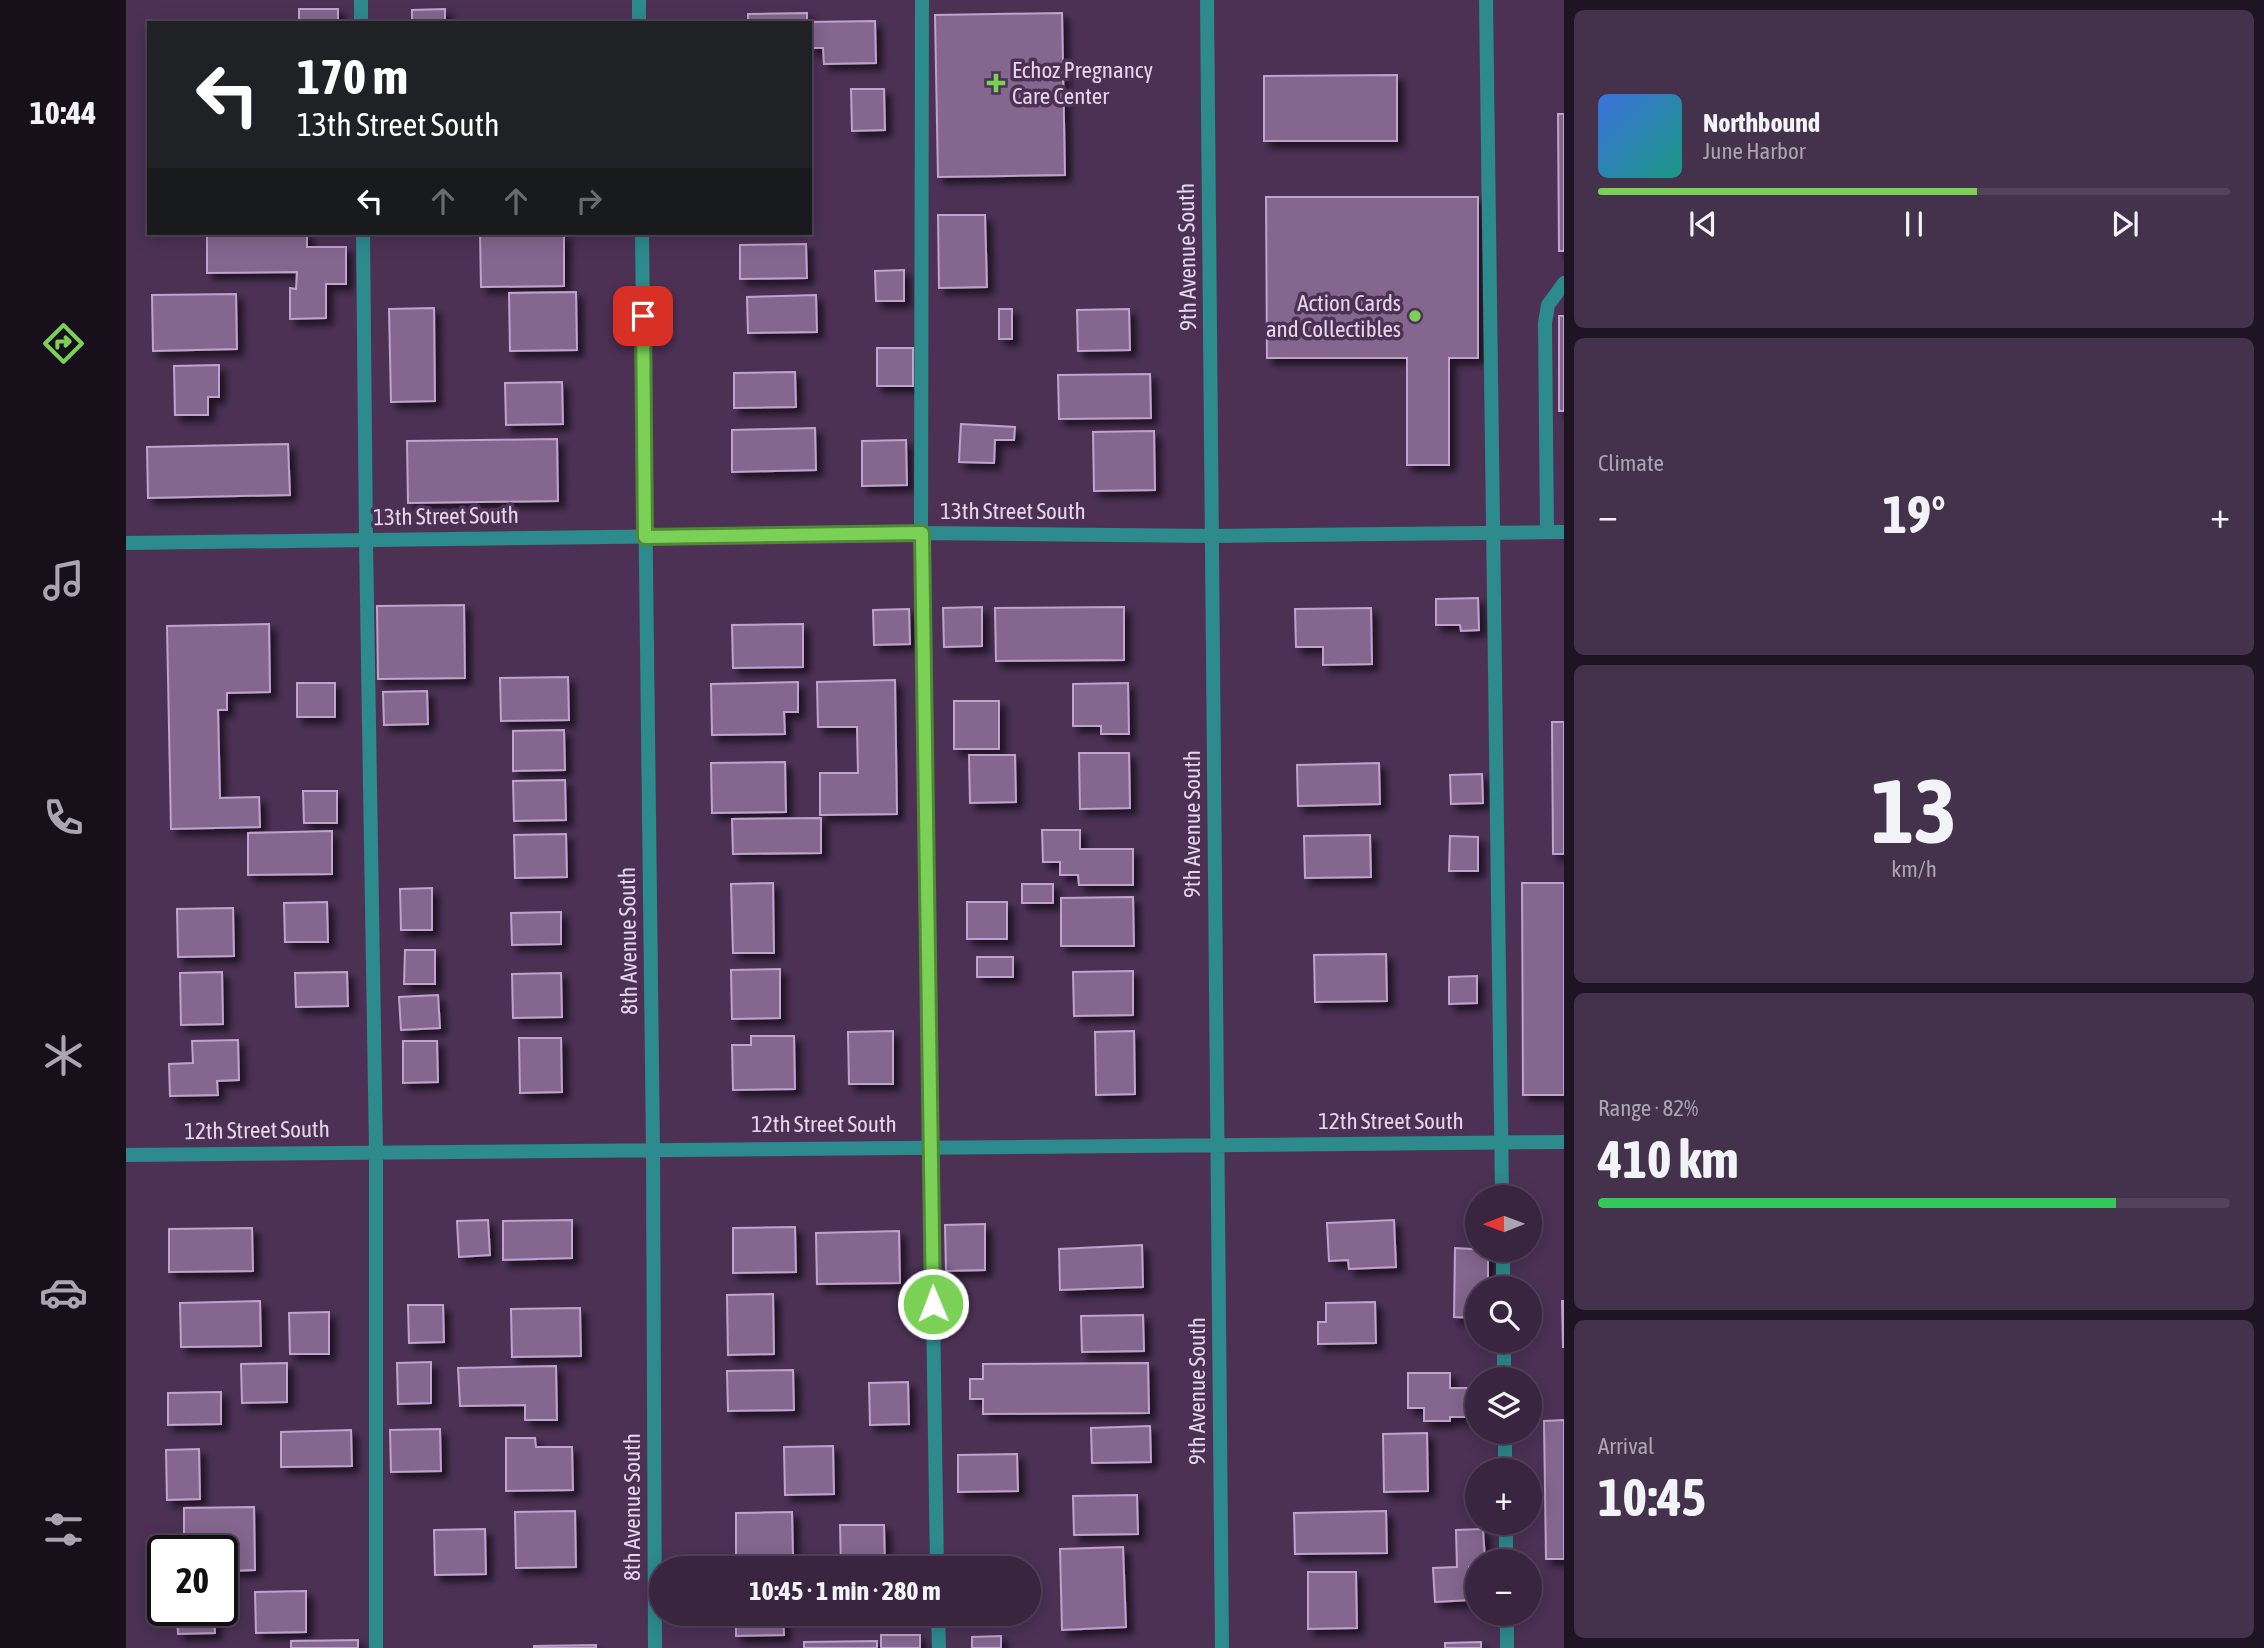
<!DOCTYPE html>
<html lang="en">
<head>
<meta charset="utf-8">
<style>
	:root { --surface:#392540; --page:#44314b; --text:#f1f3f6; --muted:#aba5b1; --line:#534259; --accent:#7bd155 }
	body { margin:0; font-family:"Asap Condensed",sans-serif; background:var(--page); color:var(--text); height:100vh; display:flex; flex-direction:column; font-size:26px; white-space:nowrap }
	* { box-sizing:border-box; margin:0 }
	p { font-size:23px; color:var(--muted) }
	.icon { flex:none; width:38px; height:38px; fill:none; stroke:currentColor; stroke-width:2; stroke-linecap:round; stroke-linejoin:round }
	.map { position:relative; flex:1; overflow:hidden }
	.side { display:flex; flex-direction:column; gap:10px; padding:10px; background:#1f1423; width:700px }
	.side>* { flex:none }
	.hud { position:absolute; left:21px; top:21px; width:665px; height:214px; border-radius:0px; box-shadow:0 4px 18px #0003,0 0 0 2px var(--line); background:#202124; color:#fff; overflow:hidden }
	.needle { width:46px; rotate:269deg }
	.controls { position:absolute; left:1339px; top:1185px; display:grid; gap:14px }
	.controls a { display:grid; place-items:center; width:77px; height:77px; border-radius:50%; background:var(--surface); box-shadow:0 4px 18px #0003,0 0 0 2px var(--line); font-size:35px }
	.speed { position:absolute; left:21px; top:1535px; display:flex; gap:14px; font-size:35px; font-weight:700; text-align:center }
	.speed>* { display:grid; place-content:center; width:91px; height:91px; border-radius:50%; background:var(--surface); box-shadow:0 4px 18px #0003,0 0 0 2px var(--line); line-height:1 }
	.speed .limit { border:4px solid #111; border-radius:10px; background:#fff; color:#111 }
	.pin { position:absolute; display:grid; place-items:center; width:60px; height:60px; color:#fff; margin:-30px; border-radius:14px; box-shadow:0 4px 10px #0006 }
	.me { position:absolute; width:77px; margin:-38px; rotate:359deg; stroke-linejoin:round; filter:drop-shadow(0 0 5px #0008) }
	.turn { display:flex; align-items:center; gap:24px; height:147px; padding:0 35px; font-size:32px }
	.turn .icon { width:91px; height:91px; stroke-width:2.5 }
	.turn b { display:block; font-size:49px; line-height:60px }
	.lanes { display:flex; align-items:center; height:66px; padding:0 35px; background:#0003; justify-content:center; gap:35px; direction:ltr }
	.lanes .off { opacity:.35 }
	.big { font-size:52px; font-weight:700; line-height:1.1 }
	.side .tile { flex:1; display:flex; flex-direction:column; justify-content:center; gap:10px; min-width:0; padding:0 24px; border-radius:10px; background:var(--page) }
	.side .dial { align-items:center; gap:0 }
	.dial b { font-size:91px; line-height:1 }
	.song { display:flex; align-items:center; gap:21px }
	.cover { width:84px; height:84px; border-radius:10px; background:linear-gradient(135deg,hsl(220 70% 55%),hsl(170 70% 35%)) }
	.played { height:7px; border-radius:4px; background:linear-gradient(90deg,var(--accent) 60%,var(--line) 60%) }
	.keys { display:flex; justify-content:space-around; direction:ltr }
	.heat { display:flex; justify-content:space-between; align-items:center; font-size:38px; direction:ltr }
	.charge { height:10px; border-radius:5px; background:linear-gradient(90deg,#34c759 82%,var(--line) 0) }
	.trip { position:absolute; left:523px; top:1556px; width:392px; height:70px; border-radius:35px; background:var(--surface); box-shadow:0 4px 18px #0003,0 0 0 2px var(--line); font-weight:700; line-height:70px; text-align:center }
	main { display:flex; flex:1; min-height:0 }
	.tab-bar { display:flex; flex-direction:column; width:126px; justify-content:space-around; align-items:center; background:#170f1a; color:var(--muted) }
	.tab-bar .icon { width:49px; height:49px }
	.tab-bar .current { color:var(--accent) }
	.tab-bar b { font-size:32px; color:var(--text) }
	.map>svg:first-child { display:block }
	.building { fill:#84668e; stroke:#c1a1cd; stroke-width:2; filter:url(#shadow) }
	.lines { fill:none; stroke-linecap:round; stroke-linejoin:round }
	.service { stroke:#2d8a8d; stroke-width:14 }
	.minor { stroke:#2d8a8d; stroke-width:14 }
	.tertiary { stroke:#2d8a8d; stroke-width:14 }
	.route-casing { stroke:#508837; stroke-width:18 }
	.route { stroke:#7bd155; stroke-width:12 }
	.poi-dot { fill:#7bd155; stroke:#4c3155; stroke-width:2.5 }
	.labels { text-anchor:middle; stroke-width:7; stroke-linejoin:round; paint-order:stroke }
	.poi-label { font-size:23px; fill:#e6d5ec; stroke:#4c3155; text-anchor:start }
	.street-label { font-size:23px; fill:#e6d5ec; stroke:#4c3155 }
</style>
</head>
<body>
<main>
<nav class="tab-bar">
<b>10:44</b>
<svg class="icon current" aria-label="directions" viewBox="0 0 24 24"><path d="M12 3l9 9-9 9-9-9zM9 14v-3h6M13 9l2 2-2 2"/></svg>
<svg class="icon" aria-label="music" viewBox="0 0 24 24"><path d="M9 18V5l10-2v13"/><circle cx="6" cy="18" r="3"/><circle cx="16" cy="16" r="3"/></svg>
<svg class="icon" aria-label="phone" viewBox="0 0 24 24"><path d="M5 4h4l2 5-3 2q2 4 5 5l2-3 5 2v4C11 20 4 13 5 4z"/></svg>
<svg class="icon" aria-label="climate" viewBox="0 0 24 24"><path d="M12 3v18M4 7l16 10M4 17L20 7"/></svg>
<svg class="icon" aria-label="car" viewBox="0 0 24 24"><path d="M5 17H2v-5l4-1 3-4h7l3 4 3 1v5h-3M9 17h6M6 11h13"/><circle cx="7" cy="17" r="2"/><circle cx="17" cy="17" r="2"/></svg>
<svg class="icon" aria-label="filters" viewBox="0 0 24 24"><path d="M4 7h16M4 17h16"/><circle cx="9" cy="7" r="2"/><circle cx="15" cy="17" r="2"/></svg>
</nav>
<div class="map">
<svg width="1438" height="1648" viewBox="0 0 1438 1648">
	<defs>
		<filter id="shadow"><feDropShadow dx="6" dy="6" stdDeviation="3.5" flood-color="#0009"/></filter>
	</defs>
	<rect width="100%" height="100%" fill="#4c3155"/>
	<path class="building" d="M173,9H212V23H173Z
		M319,9V23H286V10Z
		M681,13V22L749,21L750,63L698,64L697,48H684V23H622V14Z
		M936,13L939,175L812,177L809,15Z
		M1271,75V141H1138V76Z
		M725,89H758L759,130L726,131Z
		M1432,114H1438V251H1433Z
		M1140,197H1352V358H1323V465H1281V358H1141Z
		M812,215H859L861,287L813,288Z
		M81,233H181V247H220V284H200V318L164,319V288L170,289L171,272L81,273Z
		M354,233H438V286L355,287Z
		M680,244L681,278L614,279V245Z
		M778,270V301H750L749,271Z
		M450,292L451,350L384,351L383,293Z
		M110,294L111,349L27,351L26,295Z
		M690,295L691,332L622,333L621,297Z
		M308,308L309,401L265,402L263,309Z
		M873,309H886V339H873Z
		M1003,309L1004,350L952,351L951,310Z
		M1433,316H1438V411H1433Z
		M751,348H787V386H751Z
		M93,365V397H82V415H49L48,366Z
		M669,372L670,407L608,408V373Z
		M1024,374L1025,418L933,419L932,375Z
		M436,382L437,424L380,425L379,383Z
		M835,424L889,427L888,440H869L868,463L833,462Z
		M689,428L690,470L606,472V430Z
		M1028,431L1029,490L968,491L967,432Z
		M431,439L432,501L282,503L281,441Z
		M780,440L781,485L736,486V441Z
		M162,444L164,495L22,498L21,447Z
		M1352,598L1353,630L1335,631L1334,625H1310V599Z
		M338,605L339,678L252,679L251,606Z
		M856,607V646L818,647L817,608Z
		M998,607V660L870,661L869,608Z
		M1245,608L1246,664L1197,665V647H1170L1169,609Z
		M783,609L784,644L748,645L747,610Z
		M143,624L144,692L101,693V710H92L94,798L133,797L134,827L45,829L41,626Z
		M677,624V667L607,668L606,625Z
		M442,677L443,720L375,721L374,678Z
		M769,680L771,814L694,815V773H732L731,727H692L691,682Z
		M672,682V712H658L659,734L586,735L585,684Z
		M171,683H209V717H171Z
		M1002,683L1003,734H975V726H947V684Z
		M301,691L302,724L258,725L257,692Z
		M828,701H873V749H828Z
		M1426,722H1438V854H1427Z
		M438,730L439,770L387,771V731Z
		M953,753H1003L1004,808L954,809Z
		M843,755H889L890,802L844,803Z
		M659,762L660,812L586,813L585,763Z
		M1253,763L1254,804L1172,806L1171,765Z
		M1356,774L1357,803L1325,804L1324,775Z
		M439,780L440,820L388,821L387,781Z
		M177,791H211V823H178Z
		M695,818V853L607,854L606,819Z
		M916,830H954V849H1007V885H953L952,875H934V862H917Z
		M206,831V874L122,875V833Z
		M440,834L441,877L389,878L388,835Z
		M1244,835L1245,877L1179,878L1178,836Z
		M1324,836L1352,837V871H1323Z
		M647,883L648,953H607L605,884Z
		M1396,883H1438V1095H1397Z
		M896,884H927V903H896Z
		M306,888V930H275L274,889Z
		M1007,897L1008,946H935V898Z
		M201,902L202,942H159L158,903Z
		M841,902H881V939H841Z
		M107,908L108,956L52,957L51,909Z
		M435,912V944L386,945L385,913Z
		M279,950H309V984H278Z
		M1260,954L1261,1001L1189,1002L1188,955Z
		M851,957H887V977H851Z
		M654,969V1018L606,1019L605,970Z
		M1007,971V1015L948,1016L947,972Z
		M96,972L97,1024L55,1025L54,973Z
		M221,972L222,1006L170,1007L169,973Z
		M435,973L436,1017L387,1018L386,974Z
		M1351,976V1003L1323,1004V977Z
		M312,995L314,1028L275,1030L273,997Z
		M767,1031V1084H723L722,1032Z
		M1008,1031L1009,1094L970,1095L969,1032Z
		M625,1036H668L669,1089L607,1090L606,1045H625Z
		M393,1038H435L436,1092L394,1093Z
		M112,1040L113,1080L91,1081L92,1095L44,1096L43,1064L67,1063L66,1041Z
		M277,1041H311L312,1082L277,1083Z
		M362,1220L364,1255L333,1257L331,1221Z
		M446,1220V1258L377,1260V1221Z
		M1268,1220L1270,1267L1223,1269L1222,1260L1203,1261L1201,1223Z
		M859,1224V1270L820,1271L819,1225Z
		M669,1227L670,1272L607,1273V1228Z
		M126,1228L127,1271L43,1272V1229Z
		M773,1231L774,1283L691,1284L690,1233Z
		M1016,1245L1017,1287L934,1290L933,1249Z
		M1329,1248L1362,1250V1288H1351V1318L1328,1317Z
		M647,1294L648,1354L602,1355L601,1295Z
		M134,1301L135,1346L55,1347L54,1303Z
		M1436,1301H1438V1347H1437Z
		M1249,1302L1250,1343L1192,1344V1322H1200V1303Z
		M282,1305H317L318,1342L283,1343Z
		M454,1308L455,1356L386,1357L385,1309Z
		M203,1312V1354H164L163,1313Z
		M1017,1315L1018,1351L956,1352L955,1316Z
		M305,1362V1403L272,1404L271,1363Z
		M161,1363V1402L116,1403L115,1364Z
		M1022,1363L1023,1413L857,1414V1399H844V1379H857V1364Z
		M430,1366L431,1420H399V1405L334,1406L332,1368Z
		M667,1370L668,1410L602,1411L601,1371Z
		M1282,1373H1324V1388H1351V1417H1324V1421H1298V1408H1282Z
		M782,1382L783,1424L744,1425L743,1383Z
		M95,1392V1424L42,1425V1393Z
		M1438,1420V1559H1420L1418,1421Z
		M1024,1426L1025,1462L966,1463L965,1428Z
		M314,1429L315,1471L265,1472L264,1430Z
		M225,1430L226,1466L155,1467V1432Z
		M1301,1433L1302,1491L1258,1492L1257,1434Z
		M380,1438H409L410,1447H446L447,1490L380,1491Z
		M707,1446L708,1494L659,1495L658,1447Z
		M73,1449L74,1499L41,1500L40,1450Z
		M891,1454L892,1491L832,1492V1455Z
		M1011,1495L1012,1534L948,1535L947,1496Z
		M128,1507L129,1570L103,1571V1615L88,1616L89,1633L52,1634L51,1610H96V1550H58V1508Z
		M449,1511L450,1567L390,1568L389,1512Z
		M1260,1511L1261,1553L1169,1554L1168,1513Z
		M666,1512L667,1556L610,1557V1513Z
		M714,1525H758L759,1568H715Z
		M359,1529L360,1574L309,1575L308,1530Z
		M1357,1529L1359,1561H1351V1566L1343,1567L1345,1600L1309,1602L1307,1568L1331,1567L1330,1530Z
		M997,1547L1000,1627L936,1630L934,1549Z
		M1182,1572H1230L1231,1628L1182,1629Z
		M180,1591V1632L130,1633L129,1592Z
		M610,1614H657L658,1635L610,1636Z
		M755,1635H794V1648H755Z
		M875,1636V1648H846V1637Z
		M232,1640V1648H165V1641Z
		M751,1641V1648H678V1642Z
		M1355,1642V1648H1319V1643Z
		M470,1645V1648H408V1646Z"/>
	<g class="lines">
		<path class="service" d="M235,0V23
			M796,0L795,533L811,1568
			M1360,0L1376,1197
			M237,233L240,540L250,1151V1648
			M1421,532L1419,323L1422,305L1438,283
			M1377,1250V1288
			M1378,1340V1379
			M1379,1432V1470
			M1380,1522V1561
			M812,1614L813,1648
			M1381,1614V1648"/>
		<path class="minor" d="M513,0V23
			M1081,0L1096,1648
			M516,233L527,1148L529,1648
			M0,1155L1438,1142"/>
		<path class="tertiary" d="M0,543L795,533L1087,536L1438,532"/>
	</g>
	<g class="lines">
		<g class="route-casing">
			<path id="route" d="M517,316L519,537L796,533L807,1304"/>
		</g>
		<use href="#route" class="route"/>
	</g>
	<g class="poi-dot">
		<path d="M866.5 72.5h7v7h7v7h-7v7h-7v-7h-7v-7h7z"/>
		<circle cx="1289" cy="316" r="7"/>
	</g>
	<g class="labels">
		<g class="poi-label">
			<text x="886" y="78">Echoz Pregnancy<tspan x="886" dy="26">Care Center</tspan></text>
			<text x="1275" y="311" text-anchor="end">Action Cards<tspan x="1275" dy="26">and Collectibles</tspan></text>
		</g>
		<g class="street-label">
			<text transform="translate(1061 257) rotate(-91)" y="8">9th Avenue South</text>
			<text x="887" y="519">13th Street South</text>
			<text transform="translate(320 516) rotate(-1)" y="8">13th Street South</text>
			<text transform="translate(1066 824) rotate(-90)" y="8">9th Avenue South</text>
			<text transform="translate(502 941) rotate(-91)" y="8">8th Avenue South</text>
			<text x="1265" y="1129">12th Street South</text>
			<text x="698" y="1132">12th Street South</text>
			<text transform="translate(131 1130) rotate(-1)" y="8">12th Street South</text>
			<text transform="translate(1071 1391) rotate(-90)" y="8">9th Avenue South</text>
			<text transform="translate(506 1507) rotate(-90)" y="8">8th Avenue South</text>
		</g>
	</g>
</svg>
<div class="controls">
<a><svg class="needle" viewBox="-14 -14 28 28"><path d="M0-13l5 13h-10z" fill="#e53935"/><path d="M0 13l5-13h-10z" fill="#aba5b1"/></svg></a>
<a><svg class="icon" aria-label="search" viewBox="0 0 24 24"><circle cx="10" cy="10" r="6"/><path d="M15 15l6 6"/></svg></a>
<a><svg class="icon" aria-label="layers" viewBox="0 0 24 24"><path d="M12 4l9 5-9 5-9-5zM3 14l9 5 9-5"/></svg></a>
<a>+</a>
<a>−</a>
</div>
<div class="speed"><div class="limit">20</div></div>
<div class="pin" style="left:517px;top:316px;background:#d93025"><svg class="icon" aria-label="arrive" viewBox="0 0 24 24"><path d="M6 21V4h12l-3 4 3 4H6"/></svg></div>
<svg class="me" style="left:807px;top:1304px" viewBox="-20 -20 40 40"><circle r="17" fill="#7bd155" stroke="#fff" stroke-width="3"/><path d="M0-11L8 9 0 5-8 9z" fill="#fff"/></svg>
<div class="trip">10:45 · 1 min · 280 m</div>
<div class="hud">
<div class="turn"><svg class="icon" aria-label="left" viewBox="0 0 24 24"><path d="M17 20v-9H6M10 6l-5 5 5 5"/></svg><div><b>170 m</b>13th Street South</div></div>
<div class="lanes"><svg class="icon" aria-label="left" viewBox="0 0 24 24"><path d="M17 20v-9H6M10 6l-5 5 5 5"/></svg><svg class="icon off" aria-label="ahead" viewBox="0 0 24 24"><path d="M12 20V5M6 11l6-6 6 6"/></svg><svg class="icon off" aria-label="ahead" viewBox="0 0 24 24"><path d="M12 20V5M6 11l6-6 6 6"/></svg><svg class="icon off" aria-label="right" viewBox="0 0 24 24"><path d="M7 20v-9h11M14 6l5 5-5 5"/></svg></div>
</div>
</div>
<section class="side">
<div class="tile">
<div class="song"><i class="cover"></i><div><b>Northbound</b><p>June Harbor</p></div></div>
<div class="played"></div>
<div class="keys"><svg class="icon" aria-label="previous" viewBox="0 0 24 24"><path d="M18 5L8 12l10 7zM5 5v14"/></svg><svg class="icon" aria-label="pause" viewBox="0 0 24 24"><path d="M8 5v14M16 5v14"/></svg><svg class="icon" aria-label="next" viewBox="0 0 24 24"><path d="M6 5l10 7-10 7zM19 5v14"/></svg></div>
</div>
<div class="tile"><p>Climate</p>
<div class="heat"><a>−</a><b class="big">19°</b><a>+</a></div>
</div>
<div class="tile dial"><b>13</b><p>km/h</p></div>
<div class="tile"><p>Range · 82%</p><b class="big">410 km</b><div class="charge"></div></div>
<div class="tile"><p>Arrival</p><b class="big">10:45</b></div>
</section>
</main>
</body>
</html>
